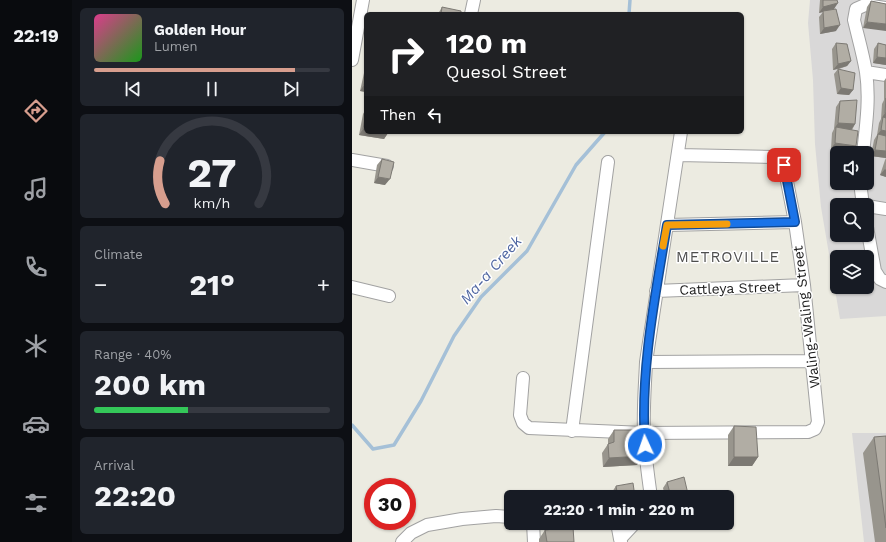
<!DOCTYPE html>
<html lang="en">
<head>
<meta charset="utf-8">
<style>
	:root { --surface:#171b24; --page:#20242c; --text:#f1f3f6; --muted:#9ea1a6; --line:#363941; --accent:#d79e8e }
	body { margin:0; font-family:"Work Sans",sans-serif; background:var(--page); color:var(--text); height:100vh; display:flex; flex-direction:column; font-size:15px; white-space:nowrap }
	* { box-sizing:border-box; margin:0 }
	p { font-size:13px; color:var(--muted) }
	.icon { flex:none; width:22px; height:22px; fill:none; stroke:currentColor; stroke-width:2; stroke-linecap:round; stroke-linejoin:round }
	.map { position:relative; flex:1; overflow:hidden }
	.details { display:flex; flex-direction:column; gap:8px; padding:8px; background:#0d0f14; width:280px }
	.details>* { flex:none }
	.top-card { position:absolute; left:12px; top:12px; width:380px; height:122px; border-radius:6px; box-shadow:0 1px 3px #0004; background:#202124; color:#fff; overflow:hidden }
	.controls { position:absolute; left:478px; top:146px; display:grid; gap:8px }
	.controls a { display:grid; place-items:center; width:44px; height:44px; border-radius:6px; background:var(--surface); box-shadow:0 1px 3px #0004; font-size:20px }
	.speed { position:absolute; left:12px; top:478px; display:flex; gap:8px; font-size:20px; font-weight:700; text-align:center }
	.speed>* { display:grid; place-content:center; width:52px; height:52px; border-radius:50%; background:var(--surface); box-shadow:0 1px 3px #0004; line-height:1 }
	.speed .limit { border:6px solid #d22; background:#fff; color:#111 }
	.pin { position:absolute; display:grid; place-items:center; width:34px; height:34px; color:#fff; margin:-17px; border-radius:8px; box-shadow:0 2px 6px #0006 }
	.me { position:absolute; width:44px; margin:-22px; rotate:357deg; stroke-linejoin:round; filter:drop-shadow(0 0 3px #0008) }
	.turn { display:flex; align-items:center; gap:14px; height:84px; padding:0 16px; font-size:18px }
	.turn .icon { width:52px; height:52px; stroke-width:2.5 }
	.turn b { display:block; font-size:28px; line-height:34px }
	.then { display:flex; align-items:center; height:38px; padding:0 16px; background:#0003; gap:8px; font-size:15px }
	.big { font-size:30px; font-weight:700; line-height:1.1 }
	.details .card { flex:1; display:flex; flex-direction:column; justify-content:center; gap:6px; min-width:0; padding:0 14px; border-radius:6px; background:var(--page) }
	.details .dial { align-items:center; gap:0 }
	.dial svg { height:104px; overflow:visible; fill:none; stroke:var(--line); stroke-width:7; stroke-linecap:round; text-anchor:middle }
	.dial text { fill:var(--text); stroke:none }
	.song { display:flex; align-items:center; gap:12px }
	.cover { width:48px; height:48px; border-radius:6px; background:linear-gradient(135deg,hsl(330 70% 55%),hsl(120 70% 35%)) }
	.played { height:4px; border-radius:2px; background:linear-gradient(90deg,var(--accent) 85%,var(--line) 85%) }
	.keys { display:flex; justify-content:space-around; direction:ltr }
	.heat { display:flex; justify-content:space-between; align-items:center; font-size:22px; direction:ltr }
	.charge { height:6px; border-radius:3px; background:linear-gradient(90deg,#34c759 40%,var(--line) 0) }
	.trip { position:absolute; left:152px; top:490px; width:230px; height:40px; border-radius:6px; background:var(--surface); box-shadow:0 1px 3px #0004; font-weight:700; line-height:40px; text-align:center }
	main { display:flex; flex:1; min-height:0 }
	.tabs { display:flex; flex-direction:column; width:72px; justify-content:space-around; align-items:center; background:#090b0e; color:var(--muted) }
	.tabs .icon { width:28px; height:28px }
	.tabs .selected { color:var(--accent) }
	.tabs b { font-size:18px; color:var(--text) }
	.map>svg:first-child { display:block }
	.residential { fill:#d9d8d8; fill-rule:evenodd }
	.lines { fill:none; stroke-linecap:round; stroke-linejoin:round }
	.stream { stroke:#a5c0d7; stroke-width:3.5 }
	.minor-casing { stroke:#a2a2a2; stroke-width:14 }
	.minor { stroke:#fff; stroke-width:12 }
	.wall { fill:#98958d }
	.shaded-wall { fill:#7c7973 }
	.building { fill:#b1ada4; stroke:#7c7973 }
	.route-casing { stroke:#114b97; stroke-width:10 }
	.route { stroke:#1a73e8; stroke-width:7 }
	.slow { stroke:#f59e0b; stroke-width:7 }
	.labels { text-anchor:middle; stroke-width:3; stroke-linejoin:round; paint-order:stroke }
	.street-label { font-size:14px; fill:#1b1b1b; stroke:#fff }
	.neighbourhood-label { font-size:15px; letter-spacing:1px; fill:#4e4e4e; stroke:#fff }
	.water-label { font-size:15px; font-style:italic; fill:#5067a2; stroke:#fff }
</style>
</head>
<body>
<main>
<nav class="tabs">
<b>22:19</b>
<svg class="icon selected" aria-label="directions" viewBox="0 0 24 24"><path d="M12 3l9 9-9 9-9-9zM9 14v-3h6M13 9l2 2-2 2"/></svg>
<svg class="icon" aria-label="music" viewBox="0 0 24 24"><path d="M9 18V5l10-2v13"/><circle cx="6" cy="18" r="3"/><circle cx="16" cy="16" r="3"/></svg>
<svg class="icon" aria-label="phone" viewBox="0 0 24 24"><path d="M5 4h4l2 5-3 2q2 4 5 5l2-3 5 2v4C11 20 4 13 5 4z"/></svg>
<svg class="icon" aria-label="climate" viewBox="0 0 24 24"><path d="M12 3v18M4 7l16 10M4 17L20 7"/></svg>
<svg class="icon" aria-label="car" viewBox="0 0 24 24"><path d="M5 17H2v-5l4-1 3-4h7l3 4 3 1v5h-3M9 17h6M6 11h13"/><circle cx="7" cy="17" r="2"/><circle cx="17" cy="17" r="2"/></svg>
<svg class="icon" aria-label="filters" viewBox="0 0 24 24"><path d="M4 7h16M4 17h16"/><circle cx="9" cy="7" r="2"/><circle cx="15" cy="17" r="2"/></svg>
</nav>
<section class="details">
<div class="card">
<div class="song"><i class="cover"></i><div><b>Golden Hour</b><p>Lumen</p></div></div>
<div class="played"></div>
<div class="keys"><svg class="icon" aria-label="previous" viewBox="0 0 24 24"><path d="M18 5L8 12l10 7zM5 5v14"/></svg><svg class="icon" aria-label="pause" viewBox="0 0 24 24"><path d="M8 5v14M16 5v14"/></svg><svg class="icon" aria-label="next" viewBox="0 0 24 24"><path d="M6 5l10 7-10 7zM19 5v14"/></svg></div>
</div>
<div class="card dial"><svg viewBox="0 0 100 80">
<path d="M14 69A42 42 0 1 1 86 69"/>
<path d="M14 69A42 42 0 0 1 10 36" stroke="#d79e8e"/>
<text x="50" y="56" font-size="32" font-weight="700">27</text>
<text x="50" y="72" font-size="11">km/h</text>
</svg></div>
<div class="card"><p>Climate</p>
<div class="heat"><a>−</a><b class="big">21°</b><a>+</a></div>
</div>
<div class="card"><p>Range · 40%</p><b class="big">200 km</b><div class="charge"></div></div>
<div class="card"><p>Arrival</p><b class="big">22:20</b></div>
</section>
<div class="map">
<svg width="534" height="542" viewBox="0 0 534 542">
	<rect width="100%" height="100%" fill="#ecebe1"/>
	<path class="residential" d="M458,0H534V316L488,319L469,207L463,144L461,80L456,23ZM485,153H515V183H485ZM485,205H515V235H485ZM485,257H515V287H485Z
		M500,433H534V542H512Z"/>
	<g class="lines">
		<path class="stream" d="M277,14L278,0
			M0,425L21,449L42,445L69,401L102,336L129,297L175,251L224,165L253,132"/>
		<g class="minor-casing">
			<path id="minor" d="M119,14L122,0
				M0,60L11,0
				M514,72L534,75
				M511,153C514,126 518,99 514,72C511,54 506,37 502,20L504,9L513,5L534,8
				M0,160L35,166
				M508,183L511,205
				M515,206L534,209
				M315,225L443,222
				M515,227L523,271L528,279L534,282
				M0,287L37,296
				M304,291L452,285
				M294,362L461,361
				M171,378L168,415L171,423L177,428L292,433L456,432L463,429L466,422L452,285L443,222L431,161L429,158L422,157L326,155
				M220,431L256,162
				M299,497C296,476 293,454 292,433C291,409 293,386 294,362L329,132
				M181,523L182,542
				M265,523L268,539
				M50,542L59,533L75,525L110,519L144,516L159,517
				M269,542L268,539L283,523"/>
		</g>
		<use href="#minor" class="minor"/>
	</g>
	<path class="wall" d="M468,0H485L482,9L484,31L468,34L467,17L471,12L467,13Z
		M519,1L534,4L511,28L515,7Z
		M90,7L109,14H86Z
		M484,43L499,61L495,66L487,69L501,90L497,95L485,94L482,74L486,69L481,70L480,49Z
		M526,43L534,45V65L521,63L522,49Z
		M14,70V92L8,91L12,73Z
		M534,78V158L519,156L522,140L525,135L527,123L529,119L530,104L532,100V81Z
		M488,101L503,124L500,130L504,146L500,152L479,149L480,133L482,129L484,107Z
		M14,109V132L36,133L32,139L7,135L11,114Z
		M534,158V177L528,175L533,160Z
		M30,159L33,185L22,183L25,165Z
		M382,426L406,457L400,466H376V435Z
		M262,430L286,443L291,456L285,465L251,467L250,453L256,444V439Z
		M534,436V542H523L511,453L522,437Z
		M315,482L334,497H313L311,488Z
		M264,486L283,497H261L260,492Z
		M316,523H344L318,528Z
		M193,530L222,542H187V539Z"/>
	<path class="shaded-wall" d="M486,3L482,9L467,13L471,7Z
		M515,22L534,24V31L511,28Z
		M488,25L484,31L468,34L472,28Z
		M525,57L534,58V65L521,63Z
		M499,61L495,66L481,70L486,64Z
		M12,85H14V92L8,91Z
		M489,88L501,90L497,95L485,94Z
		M533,113H534V120L531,117L529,119Z
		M486,123L503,124L499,130L484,127L482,129Z
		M11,129H14V132H32L36,133L32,139L7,135Z
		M529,130L534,131V137L526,134Z
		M483,143L504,146L500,152L479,149Z
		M523,150L534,151V158L519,156Z
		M533,169L534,170V177L528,175Z
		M26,177L38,179L33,185L22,183Z
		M291,456L285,465L251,467L257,458Z
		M382,457H406L400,466H376Z
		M336,494L334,497H325Z
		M321,523H344L318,528Z"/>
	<path class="building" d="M471,0H485L486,3L471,7Z
		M519,1L534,4V24L515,22Z
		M90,7L109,11V14H89Z
		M484,9L488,25L472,28L471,11Z
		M484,43L495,44L499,61L486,64Z
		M526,43L534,45V58L525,57Z
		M486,69L503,73L501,90L489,88Z
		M14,77V85H12Z
		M534,98V113H533Z
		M505,100L503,124L486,123L488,101Z
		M14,113V129H11Z
		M531,117L534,118V131L529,130Z
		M484,127L506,131L504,146L483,143Z
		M526,134L534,136V151L523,150Z
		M30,159L42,162L38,179L26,177Z
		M382,426L404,427L406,457H382Z
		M262,430H285L286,443H291V456L257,458L256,444L262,442Z
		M534,436V528L522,437Z
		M332,477L336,494L325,497H319L315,482Z
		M281,483L283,497H266L264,486Z
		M361,492L362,497H335Z
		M221,527L222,542H195L193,530Z"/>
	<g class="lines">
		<g class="route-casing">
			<path id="route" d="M293,445C288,371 303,297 315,225L443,222L432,165"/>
		</g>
		<use href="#route" class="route"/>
		<path class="slow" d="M311,246L315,225L375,224"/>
	</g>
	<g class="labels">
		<g class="street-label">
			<text transform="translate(378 288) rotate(-2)" y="5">Cattleya Street</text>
			<text transform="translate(454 317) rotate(-97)" y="5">Waling-Waling Street</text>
		</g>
		<g class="neighbourhood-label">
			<text x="376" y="262">METROVILLE</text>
		</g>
		<g class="water-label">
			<text transform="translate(139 270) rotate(-49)" y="5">Ma-a Creek</text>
		</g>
	</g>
</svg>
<div class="controls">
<a><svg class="icon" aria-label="sound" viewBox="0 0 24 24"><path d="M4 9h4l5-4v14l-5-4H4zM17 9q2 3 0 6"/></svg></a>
<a><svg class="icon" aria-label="search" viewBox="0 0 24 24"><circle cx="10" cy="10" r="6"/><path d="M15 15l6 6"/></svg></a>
<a><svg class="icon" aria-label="layers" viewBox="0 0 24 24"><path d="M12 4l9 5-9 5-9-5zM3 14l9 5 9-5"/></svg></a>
</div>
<div class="speed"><div class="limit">30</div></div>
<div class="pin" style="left:432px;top:165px;background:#d93025"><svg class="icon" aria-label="arrive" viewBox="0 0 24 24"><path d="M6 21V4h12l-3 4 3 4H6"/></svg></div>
<svg class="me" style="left:293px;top:445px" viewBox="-20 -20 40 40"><circle r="17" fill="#1a73e8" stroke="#fff" stroke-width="3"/><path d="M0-11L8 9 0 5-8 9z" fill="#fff"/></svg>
<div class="trip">22:20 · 1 min · 220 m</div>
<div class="top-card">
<div class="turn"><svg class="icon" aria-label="right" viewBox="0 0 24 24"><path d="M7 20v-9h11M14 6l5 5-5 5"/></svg><div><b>120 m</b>Quesol Street</div></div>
<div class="then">Then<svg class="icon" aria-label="left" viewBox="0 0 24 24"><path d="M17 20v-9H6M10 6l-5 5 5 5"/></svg></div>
</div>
</div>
</main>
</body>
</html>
